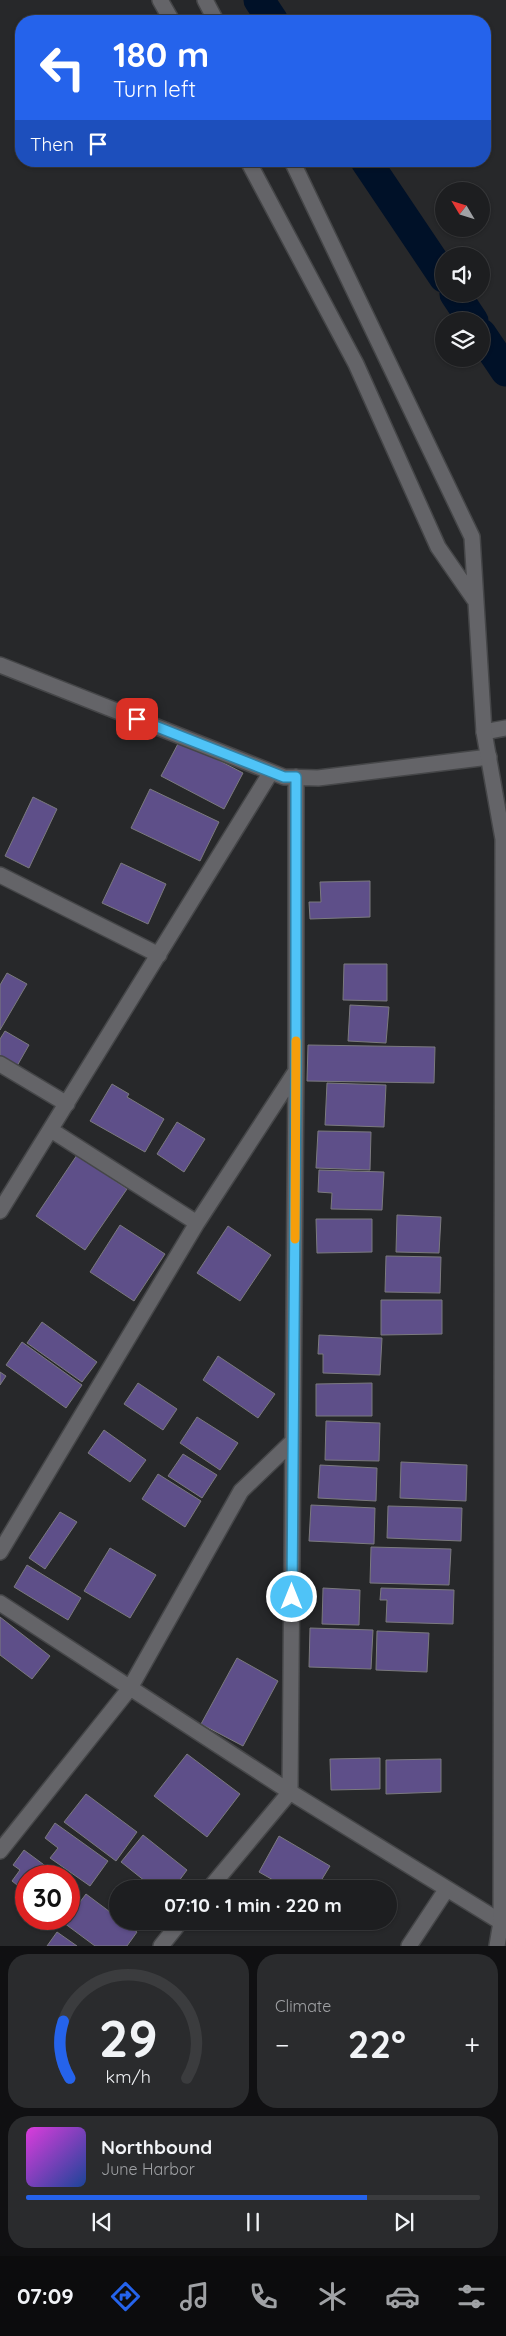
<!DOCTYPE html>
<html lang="en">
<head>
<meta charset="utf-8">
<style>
	:root { --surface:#1d1e20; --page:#2a2b2d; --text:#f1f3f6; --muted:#a0a2a5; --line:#3b3c3e; --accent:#2563eb }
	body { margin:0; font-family:Quicksand,sans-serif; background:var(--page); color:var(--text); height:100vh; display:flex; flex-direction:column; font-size:19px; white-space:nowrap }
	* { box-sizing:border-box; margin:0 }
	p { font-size:16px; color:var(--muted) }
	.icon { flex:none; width:28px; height:28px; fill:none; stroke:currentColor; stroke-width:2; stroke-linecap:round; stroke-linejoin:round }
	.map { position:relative; height:1946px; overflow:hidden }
	.sheet { display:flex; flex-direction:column; gap:8px; padding:8px; background:#101012; flex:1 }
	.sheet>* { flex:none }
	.top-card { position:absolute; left:15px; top:15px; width:476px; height:152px; border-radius:20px; box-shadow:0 1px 4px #0004,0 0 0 1px var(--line); background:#2563eb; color:#fff; overflow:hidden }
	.needle { width:32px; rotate:308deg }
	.tools { position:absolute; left:435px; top:182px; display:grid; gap:10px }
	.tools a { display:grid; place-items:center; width:55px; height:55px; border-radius:50%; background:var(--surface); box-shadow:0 1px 4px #0004,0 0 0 1px var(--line); font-size:25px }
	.speed { position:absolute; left:15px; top:1865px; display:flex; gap:10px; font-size:25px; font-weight:700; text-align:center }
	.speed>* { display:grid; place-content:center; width:65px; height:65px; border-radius:50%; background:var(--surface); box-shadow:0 1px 4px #0004,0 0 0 1px var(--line); line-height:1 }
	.speed .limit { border:8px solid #d22; background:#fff; color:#111 }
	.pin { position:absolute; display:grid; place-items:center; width:42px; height:42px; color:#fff; margin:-21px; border-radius:10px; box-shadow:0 2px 8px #0006 }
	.me { position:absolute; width:55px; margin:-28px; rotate:0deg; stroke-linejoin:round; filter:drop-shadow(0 0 4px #0008) }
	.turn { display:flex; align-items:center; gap:18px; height:105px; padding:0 15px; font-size:22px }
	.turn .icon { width:65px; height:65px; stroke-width:2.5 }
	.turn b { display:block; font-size:35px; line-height:42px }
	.then { display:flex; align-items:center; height:48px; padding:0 15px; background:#0003; gap:10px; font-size:19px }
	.big { font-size:38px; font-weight:800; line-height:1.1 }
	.sheet .widget { flex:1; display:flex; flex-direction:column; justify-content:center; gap:8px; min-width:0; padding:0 18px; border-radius:20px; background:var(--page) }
	.sheet .dial { align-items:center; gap:0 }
	.dial svg { height:130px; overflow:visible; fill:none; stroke:var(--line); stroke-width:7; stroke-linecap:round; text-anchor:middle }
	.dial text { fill:var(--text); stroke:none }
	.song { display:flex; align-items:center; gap:15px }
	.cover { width:60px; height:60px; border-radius:8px; background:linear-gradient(135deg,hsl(300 70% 55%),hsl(220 70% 35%)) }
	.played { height:5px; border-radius:2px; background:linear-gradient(90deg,var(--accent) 75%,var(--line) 75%) }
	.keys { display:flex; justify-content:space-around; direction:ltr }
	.heat { display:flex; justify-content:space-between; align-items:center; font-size:28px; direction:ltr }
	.sheet .tiles { flex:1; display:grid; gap:8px; grid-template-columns:1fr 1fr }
	.widget:last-child { grid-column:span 2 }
	.trip { position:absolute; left:109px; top:1880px; width:288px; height:50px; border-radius:25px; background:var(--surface); box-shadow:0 1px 4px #0004,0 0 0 1px var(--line); font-weight:800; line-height:50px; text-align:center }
	.dock { display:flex; height:80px; justify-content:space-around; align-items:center; background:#0c0c0d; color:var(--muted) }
	.dock .icon { width:35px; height:35px }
	.dock .active { color:var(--accent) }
	.dock b { font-size:22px; color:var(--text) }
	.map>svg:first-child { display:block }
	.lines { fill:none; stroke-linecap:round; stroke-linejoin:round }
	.canal { stroke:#001128; stroke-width:31 }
	.building { fill:#5e4f89; stroke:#7b7a7e }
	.minor-casing { stroke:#454648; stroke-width:18 }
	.tertiary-casing { stroke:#454648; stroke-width:18 }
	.secondary-casing { stroke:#454648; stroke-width:18 }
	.minor { stroke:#646468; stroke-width:15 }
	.tertiary { stroke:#646468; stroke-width:15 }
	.secondary { stroke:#646468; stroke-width:15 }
	.route-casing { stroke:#337fa1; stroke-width:12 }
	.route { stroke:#4fc3f7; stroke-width:9 }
	.slow { stroke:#f59e0b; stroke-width:9 }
</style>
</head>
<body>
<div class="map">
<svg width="506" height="1946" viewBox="0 0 506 1946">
	<rect width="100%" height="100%" fill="#27282a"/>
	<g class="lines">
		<path class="canal" d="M259,0L273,21
			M366,161L444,277
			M455,294L473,321
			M481,334L506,371"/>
	</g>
	<path class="building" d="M180,740L243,773L224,809L161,776Z
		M150,789L219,822L200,861L131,828Z
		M33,797L57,809L29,868L5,856Z
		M121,863L166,884L148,924L102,903Z
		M370,881V917L310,919L309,902H321L320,882Z
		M344,964H387V1001L343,1000Z
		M7,973L27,984L0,1030V985Z
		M350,1005L389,1007L386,1043L348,1041Z
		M5,1031L29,1045L17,1066L0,1056V1039Z
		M308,1045L435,1047L434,1083L307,1081Z
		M327,1083L386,1085L384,1127L325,1125Z
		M112,1084L129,1094L127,1097L164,1119L145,1152L90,1121Z
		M177,1122L205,1139L184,1172L157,1154Z
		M318,1131L371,1132L370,1170L316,1168Z
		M77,1155L127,1189L85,1250L36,1216Z
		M319,1170L384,1172L382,1210L331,1209L332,1193L318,1192Z
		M397,1215L441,1217L439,1253L396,1252Z
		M316,1219H372V1252L317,1253Z
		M120,1225L165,1254L134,1301L90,1272Z
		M228,1226L271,1255L240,1301L197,1273Z
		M386,1256L441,1257L440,1293L385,1292Z
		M381,1300H442V1334L381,1335Z
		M42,1322L97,1362L82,1382L27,1343Z
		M319,1335L382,1338L380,1375L323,1373V1354H318Z
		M22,1342L82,1385L66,1408L6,1365Z
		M218,1356L275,1394L258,1418L203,1380Z
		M0,1372L6,1376L0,1385Z
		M138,1383L177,1409L163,1430L124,1404Z
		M372,1383V1416H316V1384Z
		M197,1417L238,1443L220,1470L180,1443Z
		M326,1421L380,1423L379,1461L325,1460Z
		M104,1430L146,1460L130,1482L88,1453Z
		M183,1454L217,1475L202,1498L168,1476Z
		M401,1462L467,1465L466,1501L400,1498Z
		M320,1465L377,1468L376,1501L318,1498Z
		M158,1474L201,1501L185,1527L142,1499Z
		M311,1505L375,1508L374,1544L309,1541Z
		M388,1506L462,1508L461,1541L387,1538Z
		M60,1512L77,1522L45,1569L29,1558Z
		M371,1547L451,1549L449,1585L370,1583Z
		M110,1548L156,1575L130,1618L84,1591Z
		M27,1565L81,1598L68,1620L14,1587Z
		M323,1588L360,1590L359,1625L322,1624Z
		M381,1588L454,1590L453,1624L386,1622L387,1600H380Z
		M0,1617L50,1656L32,1679L0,1655Z
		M310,1628L373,1630L371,1669L309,1667Z
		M377,1631L429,1633L427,1672L376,1670Z
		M237,1658L278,1681L243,1746L201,1724Z
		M187,1754L240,1794L207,1837L154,1796Z
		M380,1758V1789L331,1790L330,1759Z
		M441,1759V1792L386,1794V1760Z
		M86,1794L137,1832L116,1861L64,1822Z
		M55,1823L108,1861L90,1886L50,1858L58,1848L45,1838Z
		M143,1835L187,1870L173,1889H155L121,1862Z
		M279,1836L330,1866L316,1889H289L259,1872Z
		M24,1850L59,1876H26V1892L12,1881L20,1870L13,1865Z
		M86,1894L118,1918V1921H122L137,1932L127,1946H95L64,1923Z
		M57,1932L77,1946H47Z"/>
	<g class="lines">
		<g class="minor-casing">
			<path id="minor" d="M0,665L284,777L318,778L489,757
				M0,875L159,955
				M0,1064L67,1104
				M51,1130L197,1223
				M0,1211L271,772
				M0,1552L197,1223L296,1071
				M0,1603L290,1792L501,1922
				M0,1851L130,1688L241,1491L293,1441
				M209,1889L290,1792L296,1071V777
				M161,1946L181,1921
				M409,1946L446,1890"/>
		</g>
		<g class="tertiary-casing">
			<path id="tertiary" d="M484,732L506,728"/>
		</g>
		<g class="secondary-casing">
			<path id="secondary" d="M160,0L172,21
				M205,0L216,21
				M248,161L356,364L438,547L474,599
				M292,161L472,537L484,732L503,839L501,1922L497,1946"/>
		</g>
		<use href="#minor" class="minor"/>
		<use href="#tertiary" class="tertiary"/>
		<use href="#secondary" class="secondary"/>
	</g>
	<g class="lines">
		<g class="route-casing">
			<path id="route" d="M137,719L284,777H296V1071L292,1597"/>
		</g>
		<use href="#route" class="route"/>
		<path class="slow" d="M295,1239L296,1041"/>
	</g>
</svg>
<div class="tools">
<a><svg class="needle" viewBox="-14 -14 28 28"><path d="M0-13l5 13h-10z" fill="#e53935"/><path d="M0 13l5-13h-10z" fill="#a0a2a5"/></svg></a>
<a><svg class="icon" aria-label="sound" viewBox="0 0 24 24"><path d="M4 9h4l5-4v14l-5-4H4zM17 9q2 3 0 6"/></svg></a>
<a><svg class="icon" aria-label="layers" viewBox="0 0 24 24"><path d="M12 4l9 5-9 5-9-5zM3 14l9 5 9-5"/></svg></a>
</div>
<div class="speed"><div class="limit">30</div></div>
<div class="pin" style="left:137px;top:719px;background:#d93025"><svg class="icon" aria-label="arrive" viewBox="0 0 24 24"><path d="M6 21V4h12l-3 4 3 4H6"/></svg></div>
<svg class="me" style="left:292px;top:1597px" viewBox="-20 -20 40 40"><circle r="17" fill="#4fc3f7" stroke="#fff" stroke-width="3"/><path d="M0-11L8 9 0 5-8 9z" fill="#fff"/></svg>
<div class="trip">07:10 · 1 min · 220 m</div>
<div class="top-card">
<div class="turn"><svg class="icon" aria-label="left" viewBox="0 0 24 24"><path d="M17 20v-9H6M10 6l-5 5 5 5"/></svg><div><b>180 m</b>Turn left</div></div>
<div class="then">Then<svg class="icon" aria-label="arrive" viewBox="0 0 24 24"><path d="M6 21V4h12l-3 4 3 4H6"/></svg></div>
</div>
</div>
<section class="sheet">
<div class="tiles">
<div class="widget dial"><svg viewBox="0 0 100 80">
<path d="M14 69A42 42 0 1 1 86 69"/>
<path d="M14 69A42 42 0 0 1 10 34" stroke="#2563eb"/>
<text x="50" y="56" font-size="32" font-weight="700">29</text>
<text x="50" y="72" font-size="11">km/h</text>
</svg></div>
<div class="widget"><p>Climate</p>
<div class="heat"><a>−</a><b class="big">22°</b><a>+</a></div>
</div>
<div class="widget">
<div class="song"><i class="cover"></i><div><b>Northbound</b><p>June Harbor</p></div></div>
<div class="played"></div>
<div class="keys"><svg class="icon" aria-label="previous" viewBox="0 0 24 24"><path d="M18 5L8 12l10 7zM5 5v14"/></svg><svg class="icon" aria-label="pause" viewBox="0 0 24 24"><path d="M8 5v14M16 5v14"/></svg><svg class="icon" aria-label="next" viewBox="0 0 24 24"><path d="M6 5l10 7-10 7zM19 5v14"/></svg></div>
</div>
</div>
</section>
<nav class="dock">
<b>07:09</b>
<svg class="icon active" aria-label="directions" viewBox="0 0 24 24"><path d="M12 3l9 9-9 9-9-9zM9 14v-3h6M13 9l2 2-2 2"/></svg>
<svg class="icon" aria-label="music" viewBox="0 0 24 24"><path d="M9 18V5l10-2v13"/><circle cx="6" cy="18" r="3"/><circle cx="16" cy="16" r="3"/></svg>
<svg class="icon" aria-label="phone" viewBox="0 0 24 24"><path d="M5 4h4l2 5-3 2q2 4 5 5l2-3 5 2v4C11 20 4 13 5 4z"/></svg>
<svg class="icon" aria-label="climate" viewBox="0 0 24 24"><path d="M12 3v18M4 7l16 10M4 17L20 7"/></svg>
<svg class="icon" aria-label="car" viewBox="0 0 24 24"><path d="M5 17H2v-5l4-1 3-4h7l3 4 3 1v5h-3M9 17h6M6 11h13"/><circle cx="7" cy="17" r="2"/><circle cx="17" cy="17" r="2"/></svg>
<svg class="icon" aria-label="filters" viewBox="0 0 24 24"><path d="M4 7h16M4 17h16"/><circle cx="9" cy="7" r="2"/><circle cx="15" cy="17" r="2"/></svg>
</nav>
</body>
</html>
